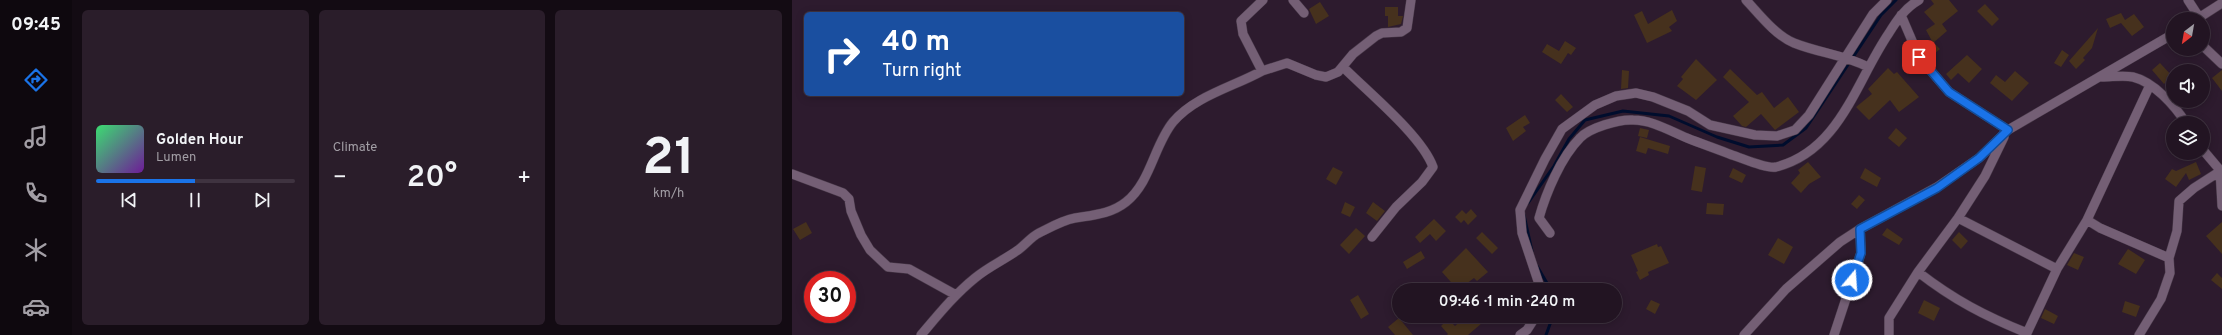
<!DOCTYPE html>
<html lang="en">
<head>
<meta charset="utf-8">
<style>
	:root { --surface:#221422; --page:#2a1d2a; --text:#f1f3f6; --muted:#a29ea5; --line:#3f3340; --accent:#1a73e8 }
	body { margin:0; font-family:Overpass,sans-serif; background:var(--page); color:var(--text); height:100vh; display:flex; flex-direction:column; font-size:15px; white-space:nowrap }
	* { box-sizing:border-box; margin:0 }
	p { font-size:13px; color:var(--muted) }
	.icon { flex:none; width:22px; height:22px; fill:none; stroke:currentColor; stroke-width:2; stroke-linecap:round; stroke-linejoin:round }
	.map { position:relative; flex:1; overflow:hidden }
	.sheet { display:flex; flex-direction:column; gap:10px; padding:10px; background:#130b13; width:720px }
	.sheet>* { flex:none }
	.top-card { position:absolute; left:12px; top:12px; width:380px; height:84px; border-radius:6px; box-shadow:0 2px 10px #0003,0 0 0 1px var(--line); background:#1a4fa0; color:#fff; overflow:hidden }
	.needle { width:26px; rotate:211deg }
	.fabs { position:absolute; left:1374px; top:12px; display:grid; gap:8px }
	.fabs a { display:grid; place-items:center; width:44px; height:44px; border-radius:50%; background:var(--surface); box-shadow:0 2px 10px #0003,0 0 0 1px var(--line); font-size:20px }
	.speed { position:absolute; left:12px; top:271px; display:flex; gap:8px; font-size:20px; font-weight:700; text-align:center }
	.speed>* { display:grid; place-content:center; width:52px; height:52px; border-radius:50%; background:var(--surface); box-shadow:0 2px 10px #0003,0 0 0 1px var(--line); line-height:1 }
	.speed .limit { border:6px solid #d22; background:#fff; color:#111 }
	.pin { position:absolute; display:grid; place-items:center; width:34px; height:34px; color:#fff; margin:-17px; border-radius:8px; box-shadow:0 2px 6px #0006 }
	.me { position:absolute; width:44px; margin:-22px; rotate:18deg; stroke-linejoin:round; filter:drop-shadow(0 0 3px #0008) }
	.turn { display:flex; align-items:center; gap:14px; height:84px; padding:0 12px; font-size:18px }
	.turn .icon { width:52px; height:52px; stroke-width:2.5 }
	.turn b { display:block; font-size:28px; line-height:34px }
	.big { font-size:30px; font-weight:600; line-height:1.1 }
	.sheet .card { flex:1; display:flex; flex-direction:column; justify-content:center; gap:6px; min-width:0; padding:0 14px; border-radius:6px; background:var(--page) }
	.sheet .dial { align-items:center; gap:0 }
	.dial b { font-size:52px; line-height:1 }
	.song { display:flex; align-items:center; gap:12px }
	.cover { width:48px; height:48px; border-radius:6px; background:linear-gradient(135deg,hsl(140 70% 55%),hsl(280 70% 35%)) }
	.played { height:4px; border-radius:2px; background:linear-gradient(90deg,var(--accent) 50%,var(--line) 50%) }
	.keys { display:flex; justify-content:space-around; direction:ltr }
	.heat { display:flex; justify-content:space-between; align-items:center; font-size:22px; direction:ltr }
	.sheet .tiles { flex:1; display:grid; gap:10px; grid-template-columns:repeat(3,1fr) }
	.trip { position:absolute; left:600px; top:283px; width:230px; height:40px; border-radius:20px; background:var(--surface); box-shadow:0 2px 10px #0003,0 0 0 1px var(--line); font-weight:600; line-height:40px; text-align:center }
	main { display:flex; flex:1; min-height:0 }
	.menu { display:flex; flex-direction:column; width:72px; justify-content:space-around; align-items:center; background:#0e080e; color:var(--muted) }
	.menu .icon { width:28px; height:28px }
	.menu .current { color:var(--accent) }
	.menu b { font-size:18px; color:var(--text) }
	.map>svg:first-child { display:block }
	.lines { fill:none; stroke-linecap:round; stroke-linejoin:round }
	.stream { stroke:#000d2d; stroke-width:3 }
	.building { fill:#46311d }
	.street-casing { stroke:#483949; stroke-width:10 }
	.street { stroke:#745f75; stroke-width:9 }
	.route-casing { stroke:#114b97; stroke-width:10 }
	.route { stroke:#1a73e8; stroke-width:7 }
</style>
</head>
<body>
<main>
<nav class="menu">
<b>09:45</b>
<svg class="icon current" aria-label="directions" viewBox="0 0 24 24"><path d="M12 3l9 9-9 9-9-9zM9 14v-3h6M13 9l2 2-2 2"/></svg>
<svg class="icon" aria-label="music" viewBox="0 0 24 24"><path d="M9 18V5l10-2v13"/><circle cx="6" cy="18" r="3"/><circle cx="16" cy="16" r="3"/></svg>
<svg class="icon" aria-label="phone" viewBox="0 0 24 24"><path d="M5 4h4l2 5-3 2q2 4 5 5l2-3 5 2v4C11 20 4 13 5 4z"/></svg>
<svg class="icon" aria-label="climate" viewBox="0 0 24 24"><path d="M12 3v18M4 7l16 10M4 17L20 7"/></svg>
<svg class="icon" aria-label="car" viewBox="0 0 24 24"><path d="M5 17H2v-5l4-1 3-4h7l3 4 3 1v5h-3M9 17h6M6 11h13"/><circle cx="7" cy="17" r="2"/><circle cx="17" cy="17" r="2"/></svg>
</nav>
<section class="sheet">
<div class="tiles">
<div class="card">
<div class="song"><i class="cover"></i><div><b>Golden Hour</b><p>Lumen</p></div></div>
<div class="played"></div>
<div class="keys"><svg class="icon" aria-label="previous" viewBox="0 0 24 24"><path d="M18 5L8 12l10 7zM5 5v14"/></svg><svg class="icon" aria-label="pause" viewBox="0 0 24 24"><path d="M8 5v14M16 5v14"/></svg><svg class="icon" aria-label="next" viewBox="0 0 24 24"><path d="M6 5l10 7-10 7zM19 5v14"/></svg></div>
</div>
<div class="card"><p>Climate</p>
<div class="heat"><a>−</a><b class="big">20°</b><a>+</a></div>
</div>
<div class="card dial"><b>21</b><p>km/h</p></div>
</div>
</section>
<div class="map">
<svg width="1430" height="335" viewBox="0 0 1430 335">
	<rect width="100%" height="100%" fill="#2d1b2e"/>
	<g class="lines">
		<path class="stream" d="M736,203L762,166L777,139L793,120L831,111L877,116L925,137L957,147L991,145L1014,128L1089,15L1104,0
			M732,215L740,251
			M745,266L759,290
			M754,335L761,316"/>
	</g>
	<path class="building" d="M1139,0H1157L1166,11L1150,24L1155,31L1141,43L1134,30L1143,24L1132,12L1142,4Z
		M528,2L537,16L524,24L517,9Z
		M1193,4L1207,19L1200,26L1185,11Z
		M593,7H606V16H611L609,24L596,27V16H593Z
		M880,10L885,21L877,27L880,31L855,43L842,15L850,11L856,24Z
		M1329,13L1333,20L1342,14L1352,27L1340,36L1329,23L1318,28L1314,19Z
		M1306,28L1300,48L1291,58L1293,60L1284,69L1277,61Z
		M773,41L784,48L779,55L776,53L769,64L750,52L755,44L767,51Z
		M1142,43L1148,49L1141,55L1135,49Z
		M1270,50L1277,55L1269,67L1262,63Z
		M1175,55L1190,69L1177,83L1166,73L1159,80L1154,74Z
		M904,59L925,80L904,100L885,86L891,79L889,77Z
		M1368,63L1380,76L1372,84L1360,70Z
		M1096,68L1102,74L1105,72L1127,97L1107,112L1098,100L1077,120L1064,107L1080,94L1076,89Z
		M938,69L965,95L970,92L982,108L996,97L1007,112L983,130L969,114L954,127L950,126L941,116L957,102L931,77Z
		M830,70L837,71L836,88L829,89Z
		M1430,70V91L1420,78Z
		M1223,71L1237,83L1220,101L1198,83L1204,75L1213,82Z
		M769,94L781,107L775,112L763,100Z
		M733,115L738,123L731,127L734,131L721,141L714,128Z
		M848,128L857,130L855,138L846,136Z
		M1104,128L1115,138L1107,147L1096,138Z
		M848,137L878,146L876,154L856,148L854,154L844,151Z
		M1016,162L1029,177L1017,184L1009,193L999,183L1008,173L1006,170Z
		M1404,162L1409,174L1397,180L1394,173L1384,187L1373,179L1380,169L1384,171Z
		M903,166L914,168L910,192L899,190Z
		M541,167L551,172L544,185L534,179Z
		M941,168L954,175L950,183L937,177Z
		M1073,168L1089,178L1085,187L1068,178Z
		M1067,195L1073,200L1065,209L1059,204Z
		M553,202L563,207L558,217L549,213Z
		M581,202L593,211L585,221L574,213Z
		M915,203L932,204L931,215L914,214Z
		M679,209L685,216L676,225L672,220L669,223L663,217L670,210L674,214Z
		M642,219L654,231L644,241L638,234L628,243L623,237Z
		M14,222L20,233L8,240L1,229Z
		M1430,222V254L1414,236Z
		M564,228L573,236L557,254L548,245Z
		M1095,228L1111,239L1107,245L1090,235Z
		M690,232L706,248L700,254L684,238Z
		M1167,232L1176,241L1169,249L1160,240Z
		M986,238L1001,247L992,264L976,255Z
		M865,244L866,247L869,246L877,263L856,272L857,275L848,280L844,272L846,271L839,255Z
		M674,248L696,272L685,281L682,278L666,290L650,272Z
		M1336,249L1353,260L1344,274L1326,264Z
		M629,251L633,258L615,269L611,262Z
		M1282,253L1292,257L1286,270L1275,265Z
		M1425,273L1430,278V289L1419,280Z
		M566,295L577,314L569,319L558,300Z
		M859,300L868,304L863,314L854,309Z
		M1132,300L1148,308L1142,321L1126,313Z
		M1333,301L1348,306L1344,317L1330,312Z
		M1253,309L1266,316L1262,324L1249,318Z
		M674,316H683L690,323L676,335H655L656,334L649,326L656,319L663,326Z
		M607,318L621,335H603L596,327Z"/>
	<g class="lines">
		<g class="street-casing">
			<path id="street" d="M501,0L512,13
				M954,0C967,14 984,36 1002,43C1027,53 1053,55 1076,67
				M1396,0L1407,17
				M1109,15L1127,57L1157,92L1216,130
				M1405,19L1430,3
				M1411,46L1430,64
				M551,67C576,92 630,136 641,167L630,182L604,207L580,237
				M470,71L495,63L524,75L534,77L546,72L561,54L584,36L590,33L609,32L615,28L619,0
				M1310,77C1320,77 1332,75 1341,77C1362,82 1383,106 1394,123
				M1411,150L1428,170L1430,206
				M0,174L51,193L57,199L59,211L69,235L78,250L96,267L117,269L164,295
				M1166,218L1265,269
				M1295,220L1308,228L1377,258
				M758,233L747,218C754,193 769,157 788,138C797,128 827,119 841,120C860,120 878,131 895,138C910,144 925,149 940,155C950,158 974,169 984,167C1048,151 1064,81 1097,33C1105,20 1113,8 1127,0
				M1126,272C1162,300 1193,316 1235,333L1265,269L1295,220L1358,85
				M749,290L730,233L728,210L753,159L770,129L803,105L824,96L844,93L861,97L896,111L918,125L963,135L985,136L1003,130L1017,115L1081,14L1095,0
				M129,335C146,315 162,295 183,278C196,267 212,260 226,250C233,245 239,237 247,233C257,228 271,220 283,218C301,215 319,214 334,202C359,182 362,145 381,122C403,96 441,87 470,71L451,34L449,21L471,0
				M728,335L735,330L744,316
				M952,335L994,289L1048,242L1068,229L1145,187L1187,158L1216,130L1381,34
				M1042,335L1069,253L1068,229
				M1097,335V318L1126,272L1166,218L1193,176L1212,137
				M1347,335L1369,299L1378,273L1377,258L1385,231L1387,201L1402,188L1430,170"/>
		</g>
		<use href="#street" class="street"/>
	</g>
	<g class="lines">
		<g class="route-casing">
			<path id="route" d="M1060,280L1069,253L1068,229L1145,188L1187,158L1216,130L1157,92L1127,57"/>
		</g>
		<use href="#route" class="route"/>
	</g>
</svg>
<div class="fabs">
<a><svg class="needle" viewBox="-14 -14 28 28"><path d="M0-13l5 13h-10z" fill="#e53935"/><path d="M0 13l5-13h-10z" fill="#a29ea5"/></svg></a>
<a><svg class="icon" aria-label="sound" viewBox="0 0 24 24"><path d="M4 9h4l5-4v14l-5-4H4zM17 9q2 3 0 6"/></svg></a>
<a><svg class="icon" aria-label="layers" viewBox="0 0 24 24"><path d="M12 4l9 5-9 5-9-5zM3 14l9 5 9-5"/></svg></a>
</div>
<div class="speed"><div class="limit">30</div></div>
<div class="pin" style="left:1127px;top:57px;background:#d93025"><svg class="icon" aria-label="arrive" viewBox="0 0 24 24"><path d="M6 21V4h12l-3 4 3 4H6"/></svg></div>
<svg class="me" style="left:1060px;top:280px" viewBox="-20 -20 40 40"><circle r="17" fill="#1a73e8" stroke="#fff" stroke-width="3"/><path d="M0-11L8 9 0 5-8 9z" fill="#fff"/></svg>
<div class="trip">09:46 · 1 min · 240 m</div>
<div class="top-card">
<div class="turn"><svg class="icon" aria-label="right" viewBox="0 0 24 24"><path d="M7 20v-9h11M14 6l5 5-5 5"/></svg><div><b>40 m</b>Turn right</div></div>
</div>
</div>
</main>
</body>
</html>
